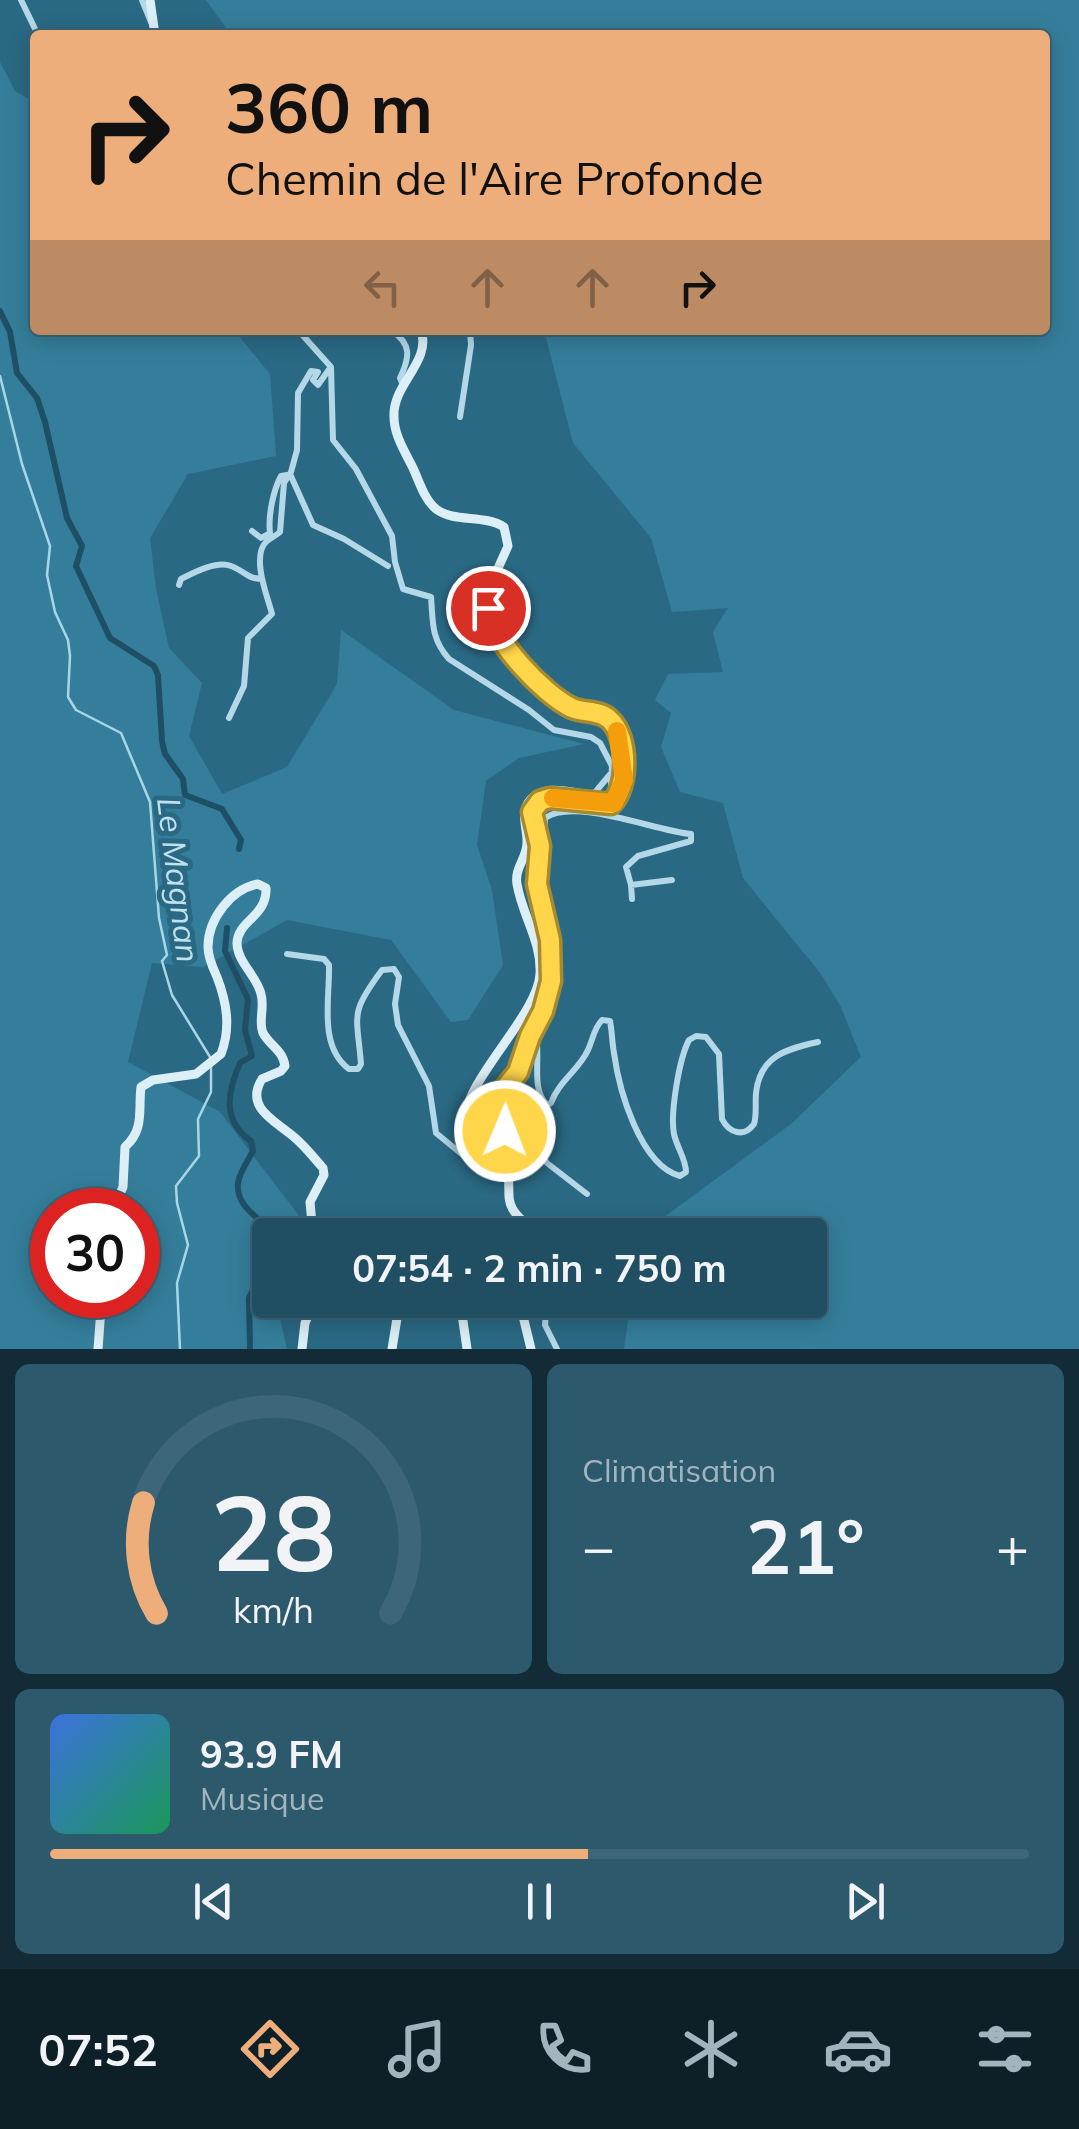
<!DOCTYPE html>
<html lang="fr">
<head>
<meta charset="utf-8">
<style>
	:root { --surface:#204f63; --page:#2d596c; --text:#f1f3f6; --muted:#a2b5be; --line:#3d6678; --accent:#edae7c }
	body { margin:0; font-family:Mulish,sans-serif; background:var(--page); color:var(--text); height:100vh; display:flex; flex-direction:column; font-size:38px; white-space:nowrap }
	* { box-sizing:border-box; margin:0 }
	p { font-size:32px; color:var(--muted) }
	.icon { flex:none; width:55px; height:55px; fill:none; stroke:currentColor; stroke-width:2; stroke-linecap:round; stroke-linejoin:round }
	.map { position:relative; height:1349px; overflow:hidden }
	.details { display:flex; flex-direction:column; gap:15px; padding:15px; background:#122b36; flex:1 }
	.details>* { flex:none }
	.banner { position:absolute; left:30px; top:30px; width:1020px; height:305px; border-radius:10px; box-shadow:0 5px 25px #0003,0 0 0 2px var(--line); background:#edae7c; color:#111; overflow:hidden }
	.speed { position:absolute; left:30px; top:1188px; display:flex; gap:20px; font-size:50px; font-weight:700; text-align:center }
	.speed>* { display:grid; place-content:center; width:130px; height:130px; border-radius:50%; background:var(--surface); box-shadow:0 5px 25px #0003,0 0 0 2px var(--line); line-height:1 }
	.speed .limit { border:15px solid #d22; background:#fff; color:#111 }
	.pin { position:absolute; display:grid; place-items:center; width:85px; height:85px; color:#fff; margin:-42px; border:5px solid #fff; border-radius:50%; box-shadow:0 2px 10px #0007 }
	.me { position:absolute; width:110px; margin:-55px; rotate:1deg; stroke-linejoin:round; filter:drop-shadow(0 0 8px #0008) }
	.turn { display:flex; align-items:center; gap:35px; height:210px; padding:0 30px; font-size:45px }
	.turn .icon { width:130px; height:130px; stroke-width:2.5 }
	.turn b { display:block; font-size:70px; line-height:85px }
	.lanes { display:flex; align-items:center; height:95px; padding:0 30px; background:#0003; justify-content:center; gap:50px; direction:ltr }
	.lanes .off { opacity:.35 }
	.big { font-size:75px; font-weight:700; line-height:1.1 }
	.details .card { flex:1; display:flex; flex-direction:column; justify-content:center; gap:15px; min-width:0; padding:0 35px; border-radius:15px; background:var(--page) }
	.details .dial { align-items:center; gap:0 }
	.dial svg { height:260px; overflow:visible; fill:none; stroke:var(--line); stroke-width:7; stroke-linecap:round; text-anchor:middle }
	.dial text { fill:var(--text); stroke:none }
	.song { display:flex; align-items:center; gap:30px }
	.cover { width:120px; height:120px; border-radius:15px; background:linear-gradient(135deg,hsl(220 70% 55%),hsl(150 70% 35%)) }
	.played { height:10px; border-radius:5px; background:linear-gradient(90deg,var(--accent) 55%,var(--line) 55%) }
	.keys { display:flex; justify-content:space-around; direction:ltr }
	.heat { display:flex; justify-content:space-between; align-items:center; font-size:55px; direction:ltr }
	.details .tiles { flex:1; display:grid; gap:15px; grid-template-columns:1fr 1fr }
	.card:last-child { grid-column:span 2 }
	.trip { position:absolute; left:252px; top:1218px; width:575px; height:100px; border-radius:10px; background:var(--surface); box-shadow:0 5px 25px #0003,0 0 0 2px var(--line); font-weight:700; line-height:100px; text-align:center }
	.dock { display:flex; height:160px; justify-content:space-around; align-items:center; background:#0d2028; color:var(--muted) }
	.dock .icon { width:70px; height:70px }
	.dock .active { color:var(--accent) }
	.dock b { font-size:45px; color:var(--text) }
	.map>svg:first-child { display:block }
	.green { fill:#357e9b; fill-rule:evenodd }
	.lines { fill:none; stroke-linecap:round; stroke-linejoin:round }
	.stream { stroke:#a9d6e7; stroke-width:2.5 }
	.canal { stroke:#1e4f65; stroke-width:6 }
	.street { stroke:#b4d8e7; stroke-width:6 }
	.secondary { stroke:#ddeff6; stroke-width:9 }
	.route-casing { stroke:#a68a30; stroke-width:25 }
	.route { stroke:#ffd54a; stroke-width:18 }
	.slow { stroke:#f59e0b; stroke-width:18 }
	.labels { text-anchor:middle; stroke-width:10; stroke-linejoin:round; paint-order:stroke }
	.water-label { font-size:32px; font-style:italic; fill:#c0e1ee; stroke:#2a6984 }
</style>
</head>
<body>
<div class="map">
<svg width="1079" height="1349" viewBox="0 0 1079 1349">
	<rect width="100%" height="100%" fill="#2a6984"/>
	<path class="green" d="M206,0H1079V1349H624L631,1300H810V1235L641,1234L791,1124L861,1057L841,1007L821,974L743,878L723,803L680,792L661,747L671,713L655,700L668,674L723,672L713,632L728,608L672,612L651,538L573,443L544,330H1045V35H231Z
		M0,62L15,91L35,102V330H234L270,374L276,456L188,474L150,538L156,589L169,648L202,683L189,736L222,794L287,767L337,684L341,630L454,710L584,744L519,758L486,781L477,845L492,890L503,965L468,1020L451,1022L391,940L287,920L203,967L152,963L128,1062L220,1112L303,1221L288,1235H270V1300H276L287,1349H0ZM52,1210H138V1295H52Z"/>
	<g class="lines">
		<path class="stream" d="M0,376L22,464L50,546L47,575L55,612L68,640L70,656L68,697L76,710L121,733L150,802L159,918L167,955L162,961L172,995L210,1057
			M180,1349L177,1283L188,1245L177,1203L176,1186L199,1156L198,1119L211,1092V1065"/>
		<path class="canal" d="M0,311L10,332L17,373L37,398L45,422L67,518L82,546L76,566L110,638L154,666L158,675L162,741L165,754L183,779L185,795L222,809L241,840L239,849
			M227,928L225,951L248,999L245,1030L252,1056L240,1063C227,1093 222,1121 251,1141L253,1151C243,1170 229,1185 245,1206C251,1214 258,1217 263,1225L253,1240L258,1272L257,1282L249,1298L250,1349"/>
		<path class="street" d="M21,0L38,35
			M142,0L151,22
			M298,330L331,367L333,440L356,469L392,536L395,562L403,589L431,597C433,622 431,639 449,659L529,710L554,730L591,737L600,743L612,766L611,785L617,798L614,803L550,798L540,801L532,813L540,846L537,884L550,940L551,981L543,1011L529,1036L518,1072L497,1098L496,1114L510,1147L506,1157
			M391,330C412,344 410,357 400,378L403,385
			M460,417L471,345L470,330
			M290,474L313,525L344,539L388,566
			M252,531L261,538L270,533C268,516 273,491 281,476L287,475
			M179,585L181,579C193,573 217,560 231,566C243,570 247,579 262,579
			M229,718L244,686L248,638L272,614C268,598 251,557 266,542C270,538 276,536 280,532L284,483L291,472L297,450L298,393L311,371L318,372L313,380L318,385L330,368
			M592,796L612,772
			M538,838L544,835L545,818C575,797 655,831 691,834V841L638,856L626,867L631,885L672,880
			M631,885L632,899
			M287,954L324,959L329,965C330,998 318,1046 349,1069H358L361,1064C357,1014 349,1014 382,970L394,969L399,977L395,1004L398,1025L429,1086L436,1133L469,1160L507,1178
			M534,1031C543,1054 529,1087 547,1105L551,1103C559,1081 579,1070 588,1050C593,1039 594,1028 602,1020L610,1021C612,1031 612,1042 614,1053C619,1090 640,1165 680,1176L686,1172C686,1159 677,1148 674,1134C670,1114 679,1059 689,1040L696,1036L706,1037L719,1054L722,1119C729,1133 744,1138 754,1124C757,1114 755,1104 756,1093C760,1056 786,1049 818,1042
			M499,1121L510,1118L517,1122L547,1163L587,1194
			M557,1349L545,1325L547,1303L594,1302"/>
		<path class="secondary" d="M150,0L155,35
			M421,330C432,362 392,384 394,417C394,435 405,452 413,468C419,481 424,499 436,509C454,523 484,514 504,527L508,546L495,575L488,608L494,633L512,656L561,701L610,720L621,744L624,784L616,795C590,803 546,775 528,803C521,815 527,828 527,841C528,857 514,868 517,884C522,915 542,942 540,974C538,1019 446,1097 470,1129C479,1141 496,1144 506,1157C515,1202 495,1202 540,1235
			M113,1210L123,1187L125,1147C145,1129 138,1110 141,1087L153,1080L196,1074L221,1054C231,1028 227,1003 217,977C213,968 208,958 208,947C208,919 231,889 258,884L266,888C267,917 238,920 237,943C237,962 257,976 261,994C265,1007 258,1021 263,1033C270,1046 283,1050 285,1066L281,1071L262,1079C244,1108 276,1121 294,1137C305,1146 314,1158 323,1168L324,1175L310,1202L313,1235
			M460,1300L467,1349
			M526,1300L523,1316L531,1349
			M98,1349L102,1295
			M302,1349L305,1323L315,1300
			M392,1349L400,1300"/>
	</g>
	<g class="lines">
		<g class="route-casing">
			<path id="route" d="M488,608C491,639 544,695 572,708C584,713 599,710 609,719C630,737 628,789 611,804L550,798L540,801L532,812L540,846L537,884L550,940L551,981L543,1011L530,1036L518,1072L497,1098L496,1114L505,1131"/>
		</g>
		<use href="#route" class="route"/>
		<path class="slow" d="M553,798L614,803L624,780L617,731"/>
	</g>
	<g class="labels">
		<g class="water-label">
			<text transform="translate(178 880) rotate(83)" y="11">Le Magnan</text>
		</g>
	</g>
</svg>
<div class="speed"><div class="limit">30</div></div>
<div class="pin" style="left:488px;top:608px;background:#d93025"><svg class="icon" aria-label="arrive" viewBox="0 0 24 24"><path d="M6 21V4h12l-3 4 3 4H6"/></svg></div>
<svg class="me" style="left:505px;top:1131px" viewBox="-20 -20 40 40"><circle r="17" fill="#ffd54a" stroke="#fff" stroke-width="3"/><path d="M0-11L8 9 0 5-8 9z" fill="#fff"/></svg>
<div class="trip">07:54 · 2 min · 750 m</div>
<div class="banner">
<div class="turn"><svg class="icon" aria-label="right" viewBox="0 0 24 24"><path d="M7 20v-9h11M14 6l5 5-5 5"/></svg><div><b>360 m</b>Chemin de l'Aire Profonde</div></div>
<div class="lanes"><svg class="icon off" aria-label="left" viewBox="0 0 24 24"><path d="M17 20v-9H6M10 6l-5 5 5 5"/></svg><svg class="icon off" aria-label="ahead" viewBox="0 0 24 24"><path d="M12 20V5M6 11l6-6 6 6"/></svg><svg class="icon off" aria-label="ahead" viewBox="0 0 24 24"><path d="M12 20V5M6 11l6-6 6 6"/></svg><svg class="icon" aria-label="right" viewBox="0 0 24 24"><path d="M7 20v-9h11M14 6l5 5-5 5"/></svg></div>
</div>
</div>
<section class="details">
<div class="tiles">
<div class="card dial"><svg viewBox="0 0 100 80">
<path d="M14 69A42 42 0 1 1 86 69"/>
<path d="M14 69A42 42 0 0 1 10 35" stroke="#edae7c"/>
<text x="50" y="56" font-size="32" font-weight="700">28</text>
<text x="50" y="72" font-size="11">km/h</text>
</svg></div>
<div class="card"><p>Climatisation</p>
<div class="heat"><a>−</a><b class="big">21°</b><a>+</a></div>
</div>
<div class="card">
<div class="song"><i class="cover"></i><div><b>93.9 FM</b><p>Musique</p></div></div>
<div class="played"></div>
<div class="keys"><svg class="icon" aria-label="previous" viewBox="0 0 24 24"><path d="M18 5L8 12l10 7zM5 5v14"/></svg><svg class="icon" aria-label="pause" viewBox="0 0 24 24"><path d="M8 5v14M16 5v14"/></svg><svg class="icon" aria-label="next" viewBox="0 0 24 24"><path d="M6 5l10 7-10 7zM19 5v14"/></svg></div>
</div>
</div>
</section>
<nav class="dock">
<b>07:52</b>
<svg class="icon active" aria-label="directions" viewBox="0 0 24 24"><path d="M12 3l9 9-9 9-9-9zM9 14v-3h6M13 9l2 2-2 2"/></svg>
<svg class="icon" aria-label="music" viewBox="0 0 24 24"><path d="M9 18V5l10-2v13"/><circle cx="6" cy="18" r="3"/><circle cx="16" cy="16" r="3"/></svg>
<svg class="icon" aria-label="phone" viewBox="0 0 24 24"><path d="M5 4h4l2 5-3 2q2 4 5 5l2-3 5 2v4C11 20 4 13 5 4z"/></svg>
<svg class="icon" aria-label="climate" viewBox="0 0 24 24"><path d="M12 3v18M4 7l16 10M4 17L20 7"/></svg>
<svg class="icon" aria-label="car" viewBox="0 0 24 24"><path d="M5 17H2v-5l4-1 3-4h7l3 4 3 1v5h-3M9 17h6M6 11h13"/><circle cx="7" cy="17" r="2"/><circle cx="17" cy="17" r="2"/></svg>
<svg class="icon" aria-label="filters" viewBox="0 0 24 24"><path d="M4 7h16M4 17h16"/><circle cx="9" cy="7" r="2"/><circle cx="15" cy="17" r="2"/></svg>
</nav>
</body>
</html>
